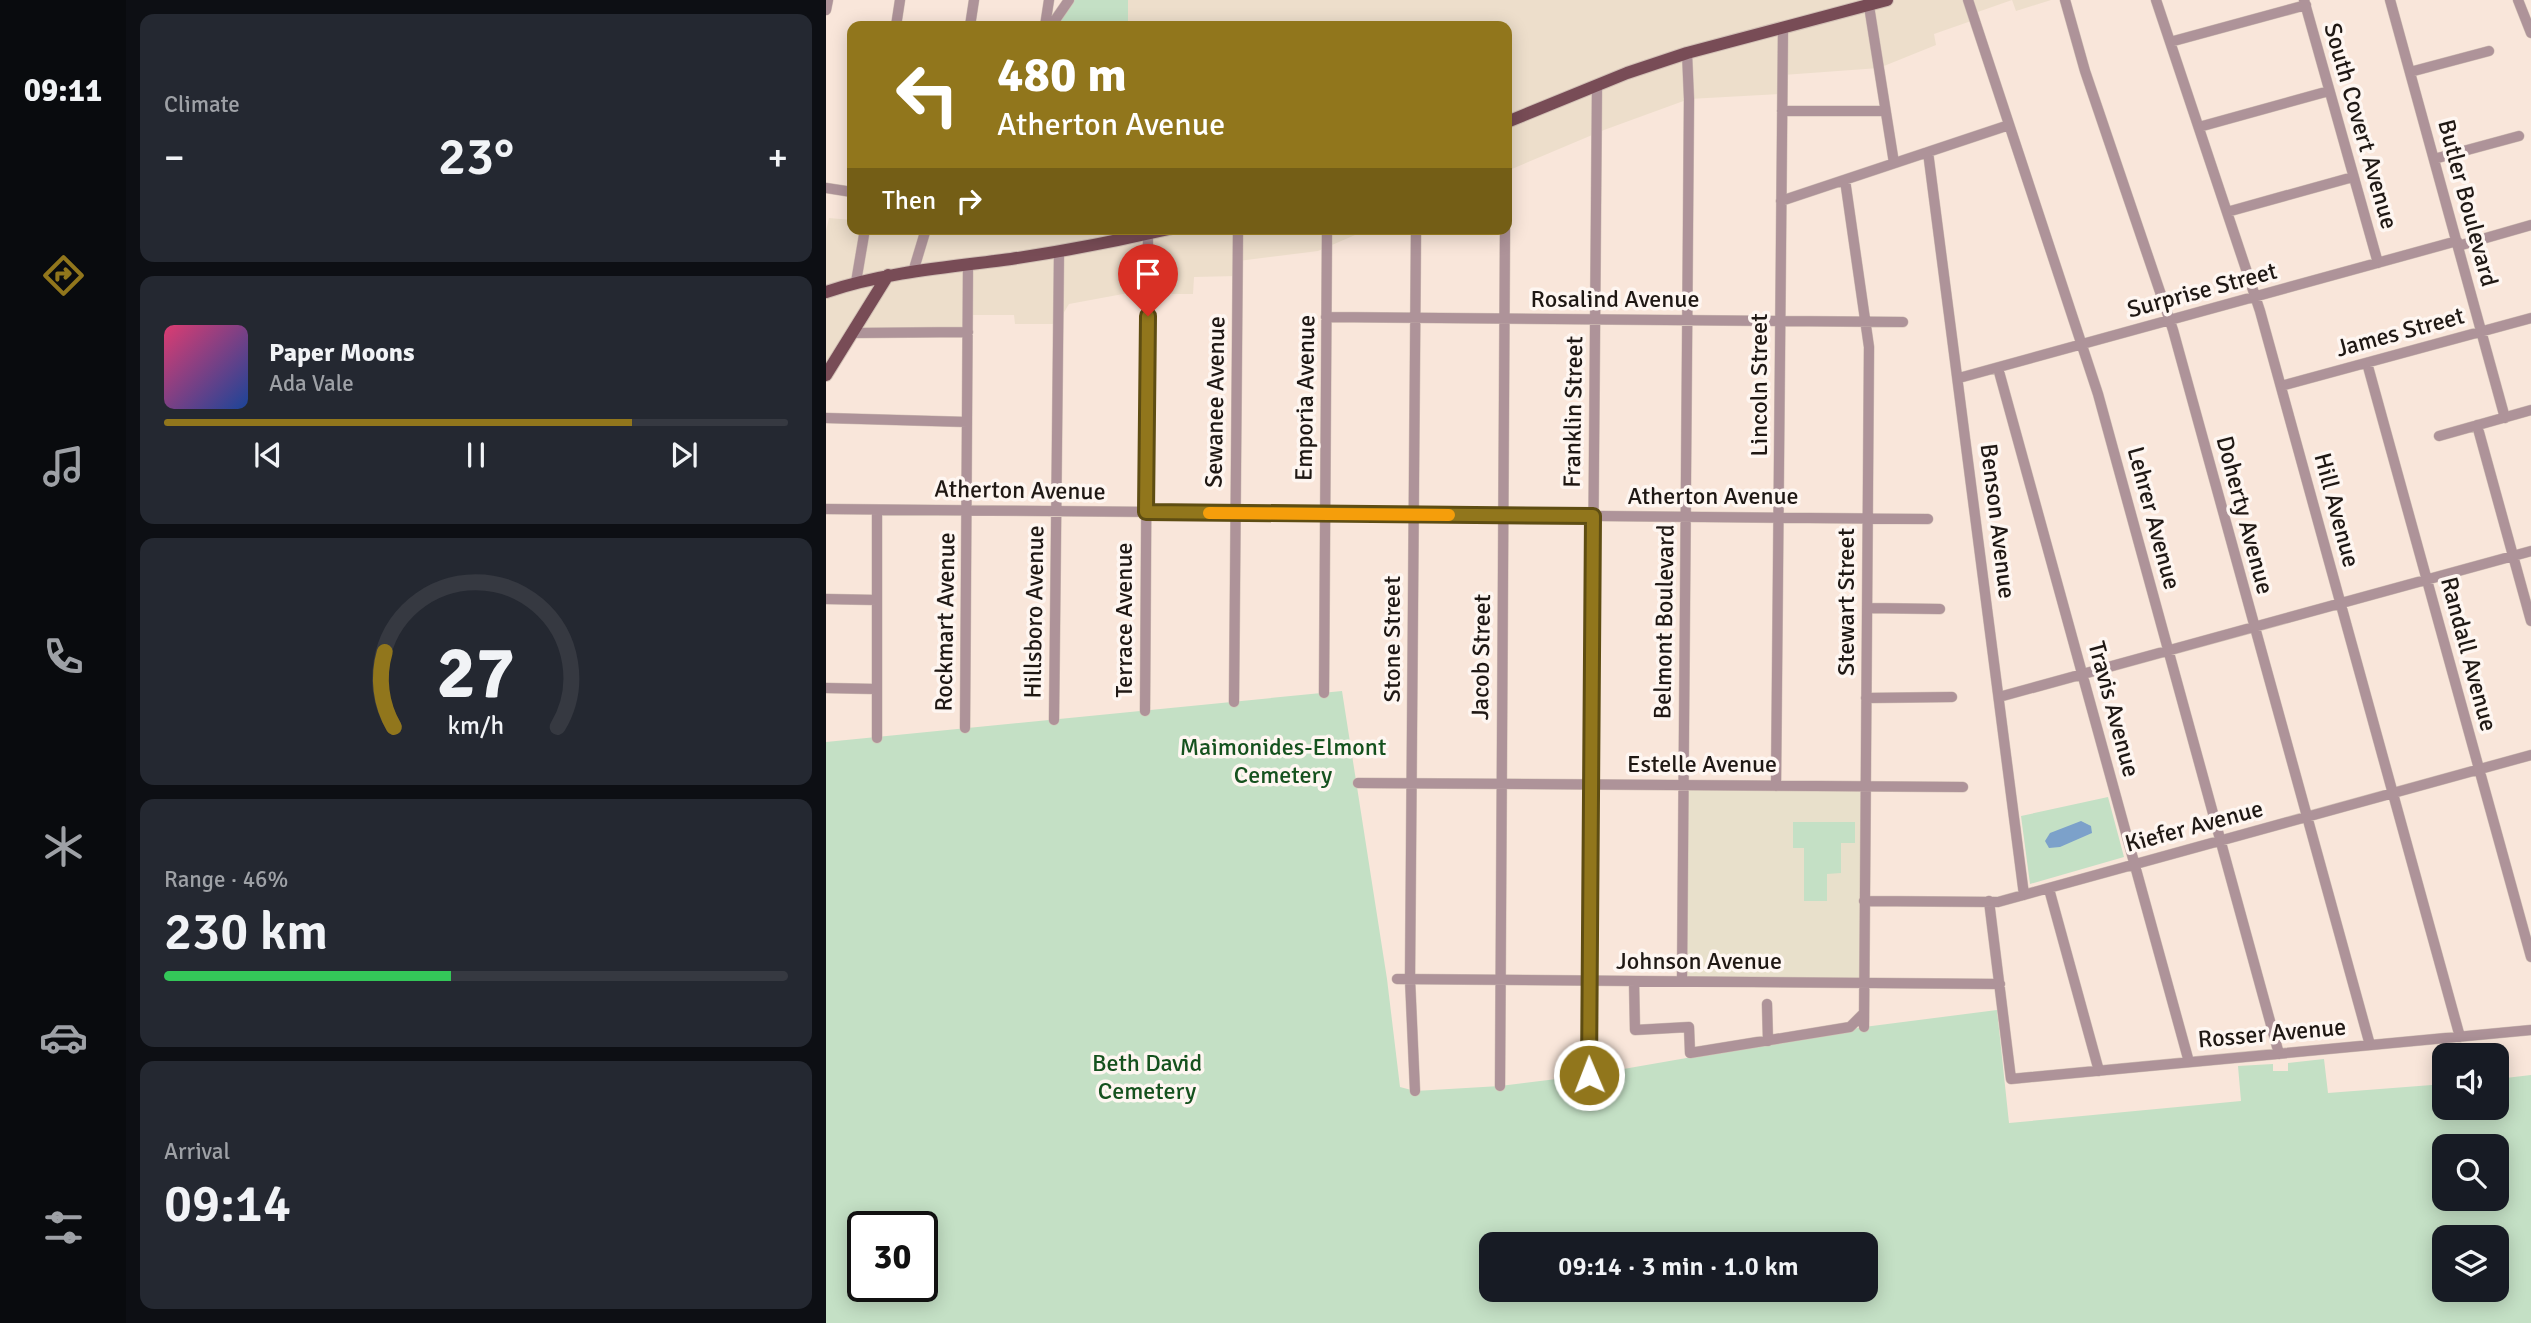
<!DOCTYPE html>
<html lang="en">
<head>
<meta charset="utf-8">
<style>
	:root { --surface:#171b24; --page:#242831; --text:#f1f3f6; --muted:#9ea1a6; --line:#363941; --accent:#91761c }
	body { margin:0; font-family:Signika,sans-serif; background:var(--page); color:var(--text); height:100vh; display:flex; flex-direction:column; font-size:26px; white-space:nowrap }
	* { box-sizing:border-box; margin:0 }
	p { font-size:23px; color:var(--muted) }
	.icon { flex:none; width:38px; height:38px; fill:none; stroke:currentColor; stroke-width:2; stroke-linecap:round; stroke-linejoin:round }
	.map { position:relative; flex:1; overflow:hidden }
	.sheet { display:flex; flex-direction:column; gap:14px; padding:14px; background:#0d0f14; width:700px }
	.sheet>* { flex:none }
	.top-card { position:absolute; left:21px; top:21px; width:665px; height:214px; border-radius:14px; box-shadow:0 4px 18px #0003; background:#91761c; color:#fff; overflow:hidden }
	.tools { position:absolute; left:1606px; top:1043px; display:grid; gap:14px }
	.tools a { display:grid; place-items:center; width:77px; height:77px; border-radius:14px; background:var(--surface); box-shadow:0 4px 18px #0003; font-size:35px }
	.speed { position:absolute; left:21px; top:1211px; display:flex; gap:14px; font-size:35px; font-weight:700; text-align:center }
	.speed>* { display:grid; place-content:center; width:91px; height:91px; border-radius:50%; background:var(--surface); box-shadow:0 4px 18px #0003; line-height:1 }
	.speed .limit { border:4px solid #111; border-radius:10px; background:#fff; color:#111 }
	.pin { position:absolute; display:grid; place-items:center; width:60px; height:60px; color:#fff; margin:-72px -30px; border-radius:50% 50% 50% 0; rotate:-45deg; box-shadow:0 0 7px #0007 }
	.pin .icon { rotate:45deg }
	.me { position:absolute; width:77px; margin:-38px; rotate:359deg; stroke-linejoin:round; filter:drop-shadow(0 0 5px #0008) }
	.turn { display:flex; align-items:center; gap:24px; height:147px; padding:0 35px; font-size:32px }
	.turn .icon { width:91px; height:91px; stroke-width:2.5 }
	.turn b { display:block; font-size:49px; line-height:60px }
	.then { display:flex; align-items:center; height:66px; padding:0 35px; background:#0003; gap:14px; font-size:26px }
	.big { font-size:52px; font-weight:600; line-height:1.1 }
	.sheet .card { flex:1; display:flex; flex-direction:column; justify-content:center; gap:10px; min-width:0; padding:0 24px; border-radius:14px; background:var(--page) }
	.sheet .dial { align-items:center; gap:0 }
	.dial svg { height:182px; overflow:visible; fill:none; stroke:var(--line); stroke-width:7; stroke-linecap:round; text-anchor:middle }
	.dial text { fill:var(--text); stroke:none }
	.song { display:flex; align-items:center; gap:21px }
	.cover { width:84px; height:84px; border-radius:10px; background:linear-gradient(135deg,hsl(340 70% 55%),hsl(220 70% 35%)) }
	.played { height:7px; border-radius:4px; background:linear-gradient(90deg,var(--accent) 75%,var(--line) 75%) }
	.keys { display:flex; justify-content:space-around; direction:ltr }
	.heat { display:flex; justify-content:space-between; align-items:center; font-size:38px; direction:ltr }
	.charge { height:10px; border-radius:5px; background:linear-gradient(90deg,#34c759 46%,var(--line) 0) }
	.trip { position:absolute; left:653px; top:1232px; width:399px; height:70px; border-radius:14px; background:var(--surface); box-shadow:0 4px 18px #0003; font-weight:600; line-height:70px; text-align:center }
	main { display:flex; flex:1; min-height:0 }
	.dock { display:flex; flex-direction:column; width:126px; justify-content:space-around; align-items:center; background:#090b0e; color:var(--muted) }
	.dock .icon { width:49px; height:49px }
	.dock .active { color:var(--accent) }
	.dock b { font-size:32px; color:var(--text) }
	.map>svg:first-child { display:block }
	.commercial { fill:#eddecb }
	.education { fill:#e8e0cb }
	.green { fill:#c4e0c5; fill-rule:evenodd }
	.water { fill:#7ca1ca }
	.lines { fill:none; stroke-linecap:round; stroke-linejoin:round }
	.minor-casing { stroke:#d2c1b6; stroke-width:11 }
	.major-casing { stroke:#d2c1b6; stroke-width:14 }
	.minor { stroke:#ae9399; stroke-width:10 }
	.major { stroke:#784c56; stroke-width:12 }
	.route-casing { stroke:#5e4d12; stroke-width:18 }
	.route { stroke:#91761c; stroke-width:12 }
	.slow { stroke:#f59e0b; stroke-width:12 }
	.labels { text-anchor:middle; stroke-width:7; stroke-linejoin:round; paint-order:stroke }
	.street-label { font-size:24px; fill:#1f1814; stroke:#fef6f1 }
	.park-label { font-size:24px; fill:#15521e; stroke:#fef6f1 }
</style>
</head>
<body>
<main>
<nav class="dock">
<b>09:11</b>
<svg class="icon active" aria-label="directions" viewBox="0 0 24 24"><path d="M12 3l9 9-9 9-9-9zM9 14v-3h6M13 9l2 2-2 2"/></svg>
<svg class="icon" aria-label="music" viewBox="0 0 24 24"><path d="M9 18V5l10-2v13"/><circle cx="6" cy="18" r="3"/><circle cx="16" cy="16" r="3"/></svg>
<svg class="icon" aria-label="phone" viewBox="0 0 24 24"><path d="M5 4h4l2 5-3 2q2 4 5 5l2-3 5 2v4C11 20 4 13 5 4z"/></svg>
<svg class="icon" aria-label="climate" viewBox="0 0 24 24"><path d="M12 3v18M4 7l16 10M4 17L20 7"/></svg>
<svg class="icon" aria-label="car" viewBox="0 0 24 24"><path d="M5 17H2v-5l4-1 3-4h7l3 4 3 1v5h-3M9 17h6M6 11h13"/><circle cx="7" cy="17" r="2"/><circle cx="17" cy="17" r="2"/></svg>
<svg class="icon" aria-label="filters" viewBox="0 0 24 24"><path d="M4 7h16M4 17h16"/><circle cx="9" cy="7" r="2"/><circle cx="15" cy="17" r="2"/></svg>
</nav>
<section class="sheet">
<div class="card"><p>Climate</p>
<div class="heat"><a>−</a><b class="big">23°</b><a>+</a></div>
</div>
<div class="card">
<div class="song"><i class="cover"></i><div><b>Paper Moons</b><p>Ada Vale</p></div></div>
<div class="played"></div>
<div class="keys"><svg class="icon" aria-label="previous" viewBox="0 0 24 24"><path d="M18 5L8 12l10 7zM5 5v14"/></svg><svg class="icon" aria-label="pause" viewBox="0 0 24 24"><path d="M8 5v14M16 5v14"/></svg><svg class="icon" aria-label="next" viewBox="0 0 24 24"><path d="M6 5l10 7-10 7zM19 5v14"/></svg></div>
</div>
<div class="card dial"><svg viewBox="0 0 100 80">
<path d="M14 69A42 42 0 1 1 86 69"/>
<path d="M14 69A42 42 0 0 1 10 36" stroke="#91761c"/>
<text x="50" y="56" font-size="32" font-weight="700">27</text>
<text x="50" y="72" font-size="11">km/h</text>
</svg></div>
<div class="card"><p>Range · 46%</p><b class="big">230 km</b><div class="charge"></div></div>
<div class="card"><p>Arrival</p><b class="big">09:14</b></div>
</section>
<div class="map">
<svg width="1705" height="1323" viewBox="0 0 1705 1323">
	<rect width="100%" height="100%" fill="#f9e6da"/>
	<path class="commercial" d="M302,0H1225L1190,11L1186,0L1146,14L1148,20L1108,34L1110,45L1053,68L957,75L956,94L863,99L778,130L681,171V26H302Z
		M3,218L26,220V229L99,231L100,229H543L492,251L412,261L411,276L368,277L367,294H297L243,304L231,324H189L188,315H143L142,332L27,333L0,376V231Z"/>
	<path class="education" d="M861,787L1036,789L1033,979L860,977Z"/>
	<path class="green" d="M243,0H302V26H225Z
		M516,691L561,979L574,1087L589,1091L674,1086L763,1075L1038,1027L1171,1010L1183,1123L1415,1101L1412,1066L1447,1064V1071H1462V1063L1498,1059L1502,1093L1619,1084V1108H1671V1079L1705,1075V1323H0V742ZM1619,1146H1671V1199H1619ZM37,1227H96V1286H37ZM1619,1237H1671V1290H1619ZM665,1244H1040V1290H665Z
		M1282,797L1298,857L1204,884L1195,816Z
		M967,822H1029V843H1015V873L1001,874V901H978V848H967Z"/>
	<path class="water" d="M1255,821L1265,826L1266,833L1234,847L1223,848L1219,841L1224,833Z"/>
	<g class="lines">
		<g class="minor-casing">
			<path id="minor" d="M1142,0L1272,394L1453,1054
				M1239,0L1259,71L1347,330L1544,1045
				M1330,0L1434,311L1634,1037
				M1478,0L1552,263
				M1564,0L1679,418
				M1692,0L1705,33
				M1043,6L1068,163
				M0,10L2,0
				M70,26L74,0
				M144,26L148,0
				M219,26L223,0
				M225,26L243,0
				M1344,42L1480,5
				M1584,72L1663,51
				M956,111H1059
				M1373,127L1503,91
				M1102,152L1198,895
				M1608,159L1693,136
				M1019,180L1043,347L1038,1027
				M0,188L26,192
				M955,201L1183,125
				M1401,212L1527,177
				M1632,246L1705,225
				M87,272L100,229
				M30,282L39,229
				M500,317L1077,322
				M27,333L142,332
				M1541,363L1705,957
				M1172,368L1363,1062
				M1133,378L1631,241
				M1455,386L1705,318
				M0,418L141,422
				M1651,425L1705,621
				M1613,436L1705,410
				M0,509L1102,519
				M0,599L51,600
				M1041,608L1114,609
				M0,688L50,689
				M498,693L501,229
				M1173,697L1705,551
				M1040,698L1126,697
				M408,702L412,229
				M319,711L322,234
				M228,720L233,252
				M139,728L142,264
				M51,738V510
				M532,783L1137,787
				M950,786L957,27
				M1223,889L1273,1071
				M1038,901L1172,902L1705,755
				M1163,901L1185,1079L1705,1030
				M571,979L1174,984
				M808,981L809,1030L863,1027L864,1053L1024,1027L1038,1013
				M856,981L863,99L861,53
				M941,1004L942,1041
				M763,1075L771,85
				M674,1086L679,229
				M589,1091L584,979L590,229"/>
		</g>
		<g class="major-casing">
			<path id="major" d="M681,122L801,73L861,53L1061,0
				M0,292C59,272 123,267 185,259C238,251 291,241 343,229
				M0,375L62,275"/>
		</g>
		<use href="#minor" class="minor"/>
		<use href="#major" class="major"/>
	</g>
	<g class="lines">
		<g class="route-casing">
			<path id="route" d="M322,316L320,512L767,516L763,1075"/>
		</g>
		<use href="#route" class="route"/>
		<path class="slow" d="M383,513L623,515"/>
	</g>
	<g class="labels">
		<g class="street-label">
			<text transform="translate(1535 126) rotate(74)" y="8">South Covert Avenue</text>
			<text transform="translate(1642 203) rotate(75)" y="8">Butler Boulevard</text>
			<text transform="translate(1376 290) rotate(-15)" y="8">Surprise Street</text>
			<text x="789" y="307">Rosalind Avenue</text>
			<text transform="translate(1574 332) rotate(-15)" y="8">James Street</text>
			<text transform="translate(933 385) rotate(-90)" y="8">Lincoln Street</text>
			<text transform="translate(479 398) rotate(-89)" y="8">Emporia Avenue</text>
			<text transform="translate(389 402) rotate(-89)" y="8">Sewanee Avenue</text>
			<text transform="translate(747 412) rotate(-89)" y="8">Franklin Street</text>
			<text transform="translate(194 490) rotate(1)" y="8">Atherton Avenue</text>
			<text x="887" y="504">Atherton Avenue</text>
			<text transform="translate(1511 510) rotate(75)" y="8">Hill Avenue</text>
			<text transform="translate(1419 515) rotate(75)" y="8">Doherty Avenue</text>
			<text transform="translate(1328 518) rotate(75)" y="8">Lehrer Avenue</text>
			<text transform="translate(1172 521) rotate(83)" y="8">Benson Avenue</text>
			<text transform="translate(1020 602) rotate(-90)" y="8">Stewart Street</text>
			<text transform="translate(208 612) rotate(-89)" y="8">Hillsboro Avenue</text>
			<text transform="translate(298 620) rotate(-90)" y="8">Terrace Avenue</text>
			<text transform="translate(119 622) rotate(-89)" y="8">Rockmart Avenue</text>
			<text transform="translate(838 622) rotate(-89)" y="8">Belmont Boulevard</text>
			<text transform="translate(566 639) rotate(-90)" y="8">Stone Street</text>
			<text transform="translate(1643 654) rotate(75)" y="8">Randall Avenue</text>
			<text transform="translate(655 657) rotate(-89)" y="8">Jacob Street</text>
			<text transform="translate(1288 709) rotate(75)" y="8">Travis Avenue</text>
			<text x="876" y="772">Estelle Avenue</text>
			<text transform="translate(1368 826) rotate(-15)" y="8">Kiefer Avenue</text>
			<text x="873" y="969">Johnson Avenue</text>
			<text transform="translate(1446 1033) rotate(-5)" y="8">Rosser Avenue</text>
		</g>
		<g class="park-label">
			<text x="457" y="755">Maimonides-Elmont<tspan x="457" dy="28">Cemetery</tspan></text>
			<text x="321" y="1071">Beth David<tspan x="321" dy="28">Cemetery</tspan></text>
		</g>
	</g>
</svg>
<div class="tools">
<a><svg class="icon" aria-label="sound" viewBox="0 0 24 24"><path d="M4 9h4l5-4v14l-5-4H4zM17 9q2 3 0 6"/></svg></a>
<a><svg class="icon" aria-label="search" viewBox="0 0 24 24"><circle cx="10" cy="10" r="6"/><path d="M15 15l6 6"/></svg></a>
<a><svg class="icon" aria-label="layers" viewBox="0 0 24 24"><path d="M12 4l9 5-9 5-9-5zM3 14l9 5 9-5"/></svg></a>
</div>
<div class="speed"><div class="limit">30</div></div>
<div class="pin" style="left:322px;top:316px;background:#d93025"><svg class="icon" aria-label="arrive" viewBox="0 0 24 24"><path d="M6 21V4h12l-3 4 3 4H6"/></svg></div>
<svg class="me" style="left:763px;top:1075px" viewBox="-20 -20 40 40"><circle r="17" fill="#91761c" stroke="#fff" stroke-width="3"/><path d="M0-11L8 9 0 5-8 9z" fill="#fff"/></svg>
<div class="trip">09:14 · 3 min · 1.0 km</div>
<div class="top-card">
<div class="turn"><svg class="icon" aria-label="left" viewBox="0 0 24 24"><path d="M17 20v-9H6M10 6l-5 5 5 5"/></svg><div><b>480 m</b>Atherton Avenue</div></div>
<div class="then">Then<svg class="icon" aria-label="right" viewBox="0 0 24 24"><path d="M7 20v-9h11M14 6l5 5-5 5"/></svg></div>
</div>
</div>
</main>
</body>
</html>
